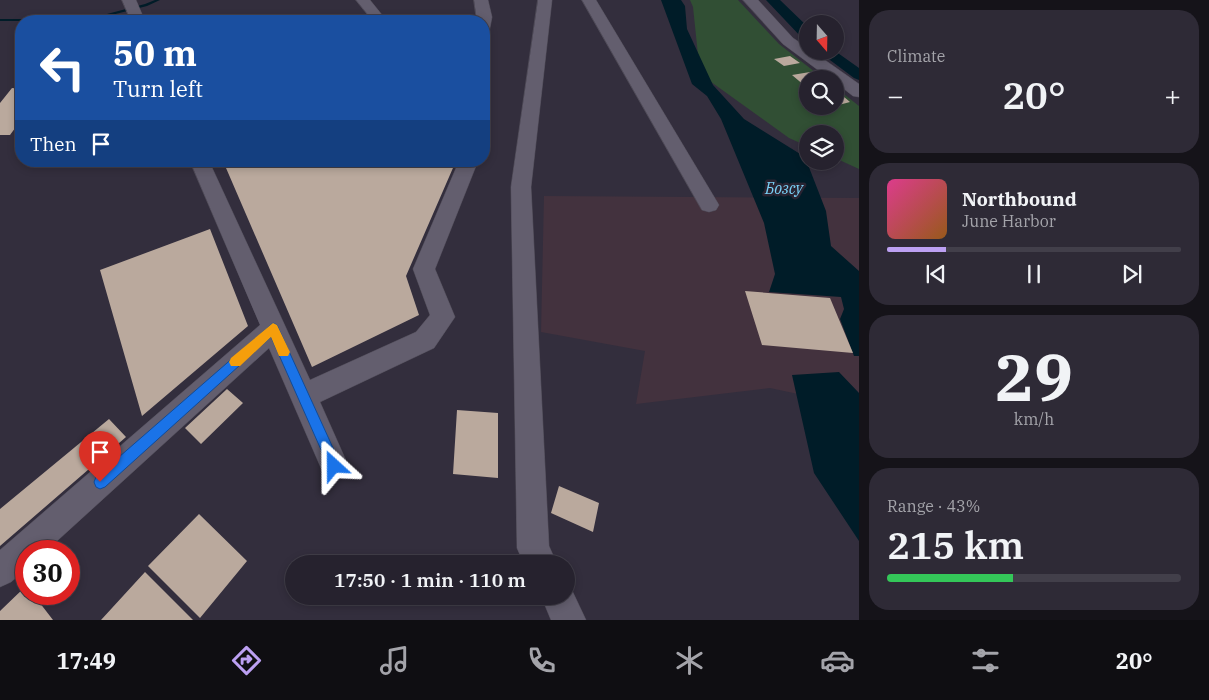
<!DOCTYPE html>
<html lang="en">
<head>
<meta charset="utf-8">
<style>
	:root { --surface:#26222e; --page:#2e2a36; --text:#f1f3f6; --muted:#a4a4aa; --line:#423f4a; --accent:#bca0f2 }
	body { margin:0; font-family:"IBM Plex Serif",serif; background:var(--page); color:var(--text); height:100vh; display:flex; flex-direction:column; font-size:19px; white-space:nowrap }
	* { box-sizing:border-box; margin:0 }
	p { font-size:16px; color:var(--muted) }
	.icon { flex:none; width:28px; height:28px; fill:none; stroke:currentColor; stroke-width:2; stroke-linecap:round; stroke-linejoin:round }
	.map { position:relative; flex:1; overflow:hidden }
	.panel { display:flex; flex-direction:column; gap:10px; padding:10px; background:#151319; width:350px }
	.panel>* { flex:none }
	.top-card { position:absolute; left:15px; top:15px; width:475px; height:152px; border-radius:20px; box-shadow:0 2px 8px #0003,0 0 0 1px var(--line); background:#1a4fa0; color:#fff; overflow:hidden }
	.needle { width:32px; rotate:160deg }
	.controls { position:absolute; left:799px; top:15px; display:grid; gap:10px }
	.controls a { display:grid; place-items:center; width:45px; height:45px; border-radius:50%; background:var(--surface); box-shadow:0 2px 8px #0003,0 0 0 1px var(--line); font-size:25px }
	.speed { position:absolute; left:15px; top:540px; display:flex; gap:10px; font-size:25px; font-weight:700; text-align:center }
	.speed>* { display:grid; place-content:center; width:65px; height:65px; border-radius:50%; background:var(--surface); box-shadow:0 2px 8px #0003,0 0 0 1px var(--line); line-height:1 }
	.speed .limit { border:8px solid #d22; background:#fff; color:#111 }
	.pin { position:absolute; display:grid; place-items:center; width:42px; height:42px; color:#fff; margin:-51px -21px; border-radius:50% 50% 50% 0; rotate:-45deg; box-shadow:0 0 5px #0007 }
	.pin .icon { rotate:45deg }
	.me { position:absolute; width:55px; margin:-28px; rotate:336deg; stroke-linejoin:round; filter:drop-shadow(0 0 4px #0008) }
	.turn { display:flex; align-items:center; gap:18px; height:105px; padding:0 15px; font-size:22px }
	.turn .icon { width:65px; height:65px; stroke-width:2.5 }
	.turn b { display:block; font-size:35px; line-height:42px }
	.then { display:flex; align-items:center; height:48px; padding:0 15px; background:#0003; gap:10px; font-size:19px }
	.big { font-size:38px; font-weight:600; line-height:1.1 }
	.panel .card { flex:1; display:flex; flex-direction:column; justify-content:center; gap:8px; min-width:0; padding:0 18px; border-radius:20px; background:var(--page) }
	.panel .dial { align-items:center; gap:0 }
	.dial b { font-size:65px; line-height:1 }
	.song { display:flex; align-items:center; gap:15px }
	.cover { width:60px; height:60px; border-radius:8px; background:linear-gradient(135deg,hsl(330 70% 55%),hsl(30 70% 35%)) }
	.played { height:5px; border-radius:2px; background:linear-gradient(90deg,var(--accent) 20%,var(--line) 20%) }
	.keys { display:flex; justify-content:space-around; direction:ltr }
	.heat { display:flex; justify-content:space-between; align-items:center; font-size:28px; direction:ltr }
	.charge { height:8px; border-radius:4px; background:linear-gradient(90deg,#34c759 43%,var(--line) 0) }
	.trip { position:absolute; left:285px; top:555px; width:290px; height:50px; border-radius:25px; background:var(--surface); box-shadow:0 2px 8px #0003,0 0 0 1px var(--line); font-weight:600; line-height:50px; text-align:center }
	.menu { display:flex; height:80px; justify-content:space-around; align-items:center; background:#0f0e12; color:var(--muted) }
	.menu .icon { width:35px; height:35px }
	.menu .current { color:var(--accent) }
	.menu b { font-size:22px; color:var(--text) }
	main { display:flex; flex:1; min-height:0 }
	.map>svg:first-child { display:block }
	.industrial { fill:#43323e }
	.green { fill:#314f34 }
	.water { fill:#001c28 }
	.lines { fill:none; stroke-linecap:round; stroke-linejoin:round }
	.stream { fill:#001c28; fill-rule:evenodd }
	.canal { fill:#001c28; fill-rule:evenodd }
	.building { fill:#baa99d }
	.street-casing { stroke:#4e4a56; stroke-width:1 }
	.street { fill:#635e6e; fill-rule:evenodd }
	.route { fill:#1a73e8; stroke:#114b97 }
	.slow { fill:#f59e0b }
	.labels { text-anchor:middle; stroke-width:5; stroke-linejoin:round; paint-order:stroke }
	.water-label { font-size:16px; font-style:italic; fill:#79d0f6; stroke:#292432 }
</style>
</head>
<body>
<main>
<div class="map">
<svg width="859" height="620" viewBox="0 0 859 620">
	<rect width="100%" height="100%" fill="#332e3d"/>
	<path class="industrial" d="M544,196L859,198V407L770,388L636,404L645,351L541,332Z"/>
	<path class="green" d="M690,0H738L779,44L824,79H808V106H835V87L859,106V169L835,158V134H808L807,146L789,138L700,74L693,7Z"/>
	<path class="water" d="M661,0H681L685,6L687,29L713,85L744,119L805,157L826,211L831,246L859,271V356H854L840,319L844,309L841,297L769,292L775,274L764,223L721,119L707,96L692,84Z
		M839,372L859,393V541L814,473L792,375Z"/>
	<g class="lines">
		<path class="stream" d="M155,0H160L147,6L88,21H0V19H88L145,4Z"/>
		<path class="canal" d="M766,0H780L808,27V40L803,39Z
			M818,51H835L859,68V80L854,78Z"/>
	</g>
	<path class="building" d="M790,56L800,63L784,66L774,59Z
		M810,72L819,79H808V85L805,86L792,75Z
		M12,88L21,89V120L10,135H0V103Z
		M843,96L850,102L835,106V98Z
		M223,161H456L406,276L419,315L312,367Z
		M210,229L248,326L142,416L100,270Z
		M745,291L830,298L853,353L762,345Z
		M227,389L243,403L201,444L185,428Z
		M457,410L498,413V478L453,474Z
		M109,419L126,437L0,546V509Z
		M559,486L599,503L593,532L551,513Z
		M199,514L247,561L200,618L148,566Z
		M145,572L193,620H101Z
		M26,586V594H33L53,620H0V611Z"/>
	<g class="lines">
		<g class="street-casing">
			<path id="street" d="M122,0H136L145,21H131Z
				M356,0H370L387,21H373Z
				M474,0H488L492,17L489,33L484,34V21H477Z
				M538,0H552L531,187L549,546L557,564H524L517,548L511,187Z
				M582,0H596L719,205L716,210L709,212L702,210Z
				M743,0H758L793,38L808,48V51H812L859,84V97L853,96L835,82V79H830L783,44Z
				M190,161H209L310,380L416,332L430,315L413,269L459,161H478L435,269L455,317L434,348L320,402L348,465L344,475L334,479L324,475L269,348L46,551H26V569L11,582L0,587V550L260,325Z
				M566,583L569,584L586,620H551L541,596H566Z"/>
		</g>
		<use href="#street" class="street"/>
	</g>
	<path class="route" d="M273,323L277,325L339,461L341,466L339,470L334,472L330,470L271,337L105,487L100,489L96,487L94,482L96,477Z"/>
	<path class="slow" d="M273,323L277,325L288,348L290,352L288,356H279L271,337L240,366H231L229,362L231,358Z"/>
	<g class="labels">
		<g class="water-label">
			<text x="784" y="194">Бозсу</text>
		</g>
	</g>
</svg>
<div class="controls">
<a><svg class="needle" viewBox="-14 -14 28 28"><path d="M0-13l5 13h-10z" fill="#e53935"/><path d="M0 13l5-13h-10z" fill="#a4a4aa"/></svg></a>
<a><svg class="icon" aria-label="search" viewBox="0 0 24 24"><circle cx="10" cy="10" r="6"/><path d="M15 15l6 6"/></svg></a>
<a><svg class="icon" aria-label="layers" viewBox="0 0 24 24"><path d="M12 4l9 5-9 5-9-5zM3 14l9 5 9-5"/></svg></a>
</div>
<div class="speed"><div class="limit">30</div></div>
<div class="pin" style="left:100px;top:482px;background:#d93025"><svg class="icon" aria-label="arrive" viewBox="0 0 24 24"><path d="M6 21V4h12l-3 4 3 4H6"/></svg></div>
<svg class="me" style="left:334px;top:466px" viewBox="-20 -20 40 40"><path d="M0-17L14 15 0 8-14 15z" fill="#1a73e8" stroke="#fff" stroke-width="4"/></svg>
<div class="trip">17:50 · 1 min · 110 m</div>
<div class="top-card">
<div class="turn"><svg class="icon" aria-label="left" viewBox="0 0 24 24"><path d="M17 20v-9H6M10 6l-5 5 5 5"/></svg><div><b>50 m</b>Turn left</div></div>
<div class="then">Then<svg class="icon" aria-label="arrive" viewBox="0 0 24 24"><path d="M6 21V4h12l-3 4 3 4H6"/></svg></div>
</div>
</div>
<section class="panel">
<div class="card"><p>Climate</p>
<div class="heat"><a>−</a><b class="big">20°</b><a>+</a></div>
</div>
<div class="card">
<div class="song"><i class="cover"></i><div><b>Northbound</b><p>June Harbor</p></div></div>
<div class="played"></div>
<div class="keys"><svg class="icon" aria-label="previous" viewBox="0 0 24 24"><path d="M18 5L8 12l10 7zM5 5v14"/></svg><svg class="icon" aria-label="pause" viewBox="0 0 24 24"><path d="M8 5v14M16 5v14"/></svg><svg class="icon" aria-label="next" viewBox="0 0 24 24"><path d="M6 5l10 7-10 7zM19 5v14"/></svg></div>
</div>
<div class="card dial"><b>29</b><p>km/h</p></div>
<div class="card"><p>Range · 43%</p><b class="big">215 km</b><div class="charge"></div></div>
</section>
</main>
<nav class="menu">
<b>17:49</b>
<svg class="icon current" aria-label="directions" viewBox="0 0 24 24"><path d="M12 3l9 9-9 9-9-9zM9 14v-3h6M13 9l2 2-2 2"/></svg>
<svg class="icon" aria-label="music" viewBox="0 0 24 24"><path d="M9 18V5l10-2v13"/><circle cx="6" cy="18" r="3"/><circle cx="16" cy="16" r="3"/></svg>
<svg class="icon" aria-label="phone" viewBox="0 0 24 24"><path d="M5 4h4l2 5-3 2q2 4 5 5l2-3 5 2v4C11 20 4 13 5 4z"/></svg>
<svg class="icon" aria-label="climate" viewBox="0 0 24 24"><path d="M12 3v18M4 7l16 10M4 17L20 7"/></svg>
<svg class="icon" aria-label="car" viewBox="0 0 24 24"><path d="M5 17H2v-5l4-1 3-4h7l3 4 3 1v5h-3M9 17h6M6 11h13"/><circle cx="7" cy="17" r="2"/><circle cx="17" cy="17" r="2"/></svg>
<svg class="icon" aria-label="filters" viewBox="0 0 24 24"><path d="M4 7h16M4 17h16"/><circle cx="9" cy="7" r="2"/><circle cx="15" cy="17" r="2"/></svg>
<b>20°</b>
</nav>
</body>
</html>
